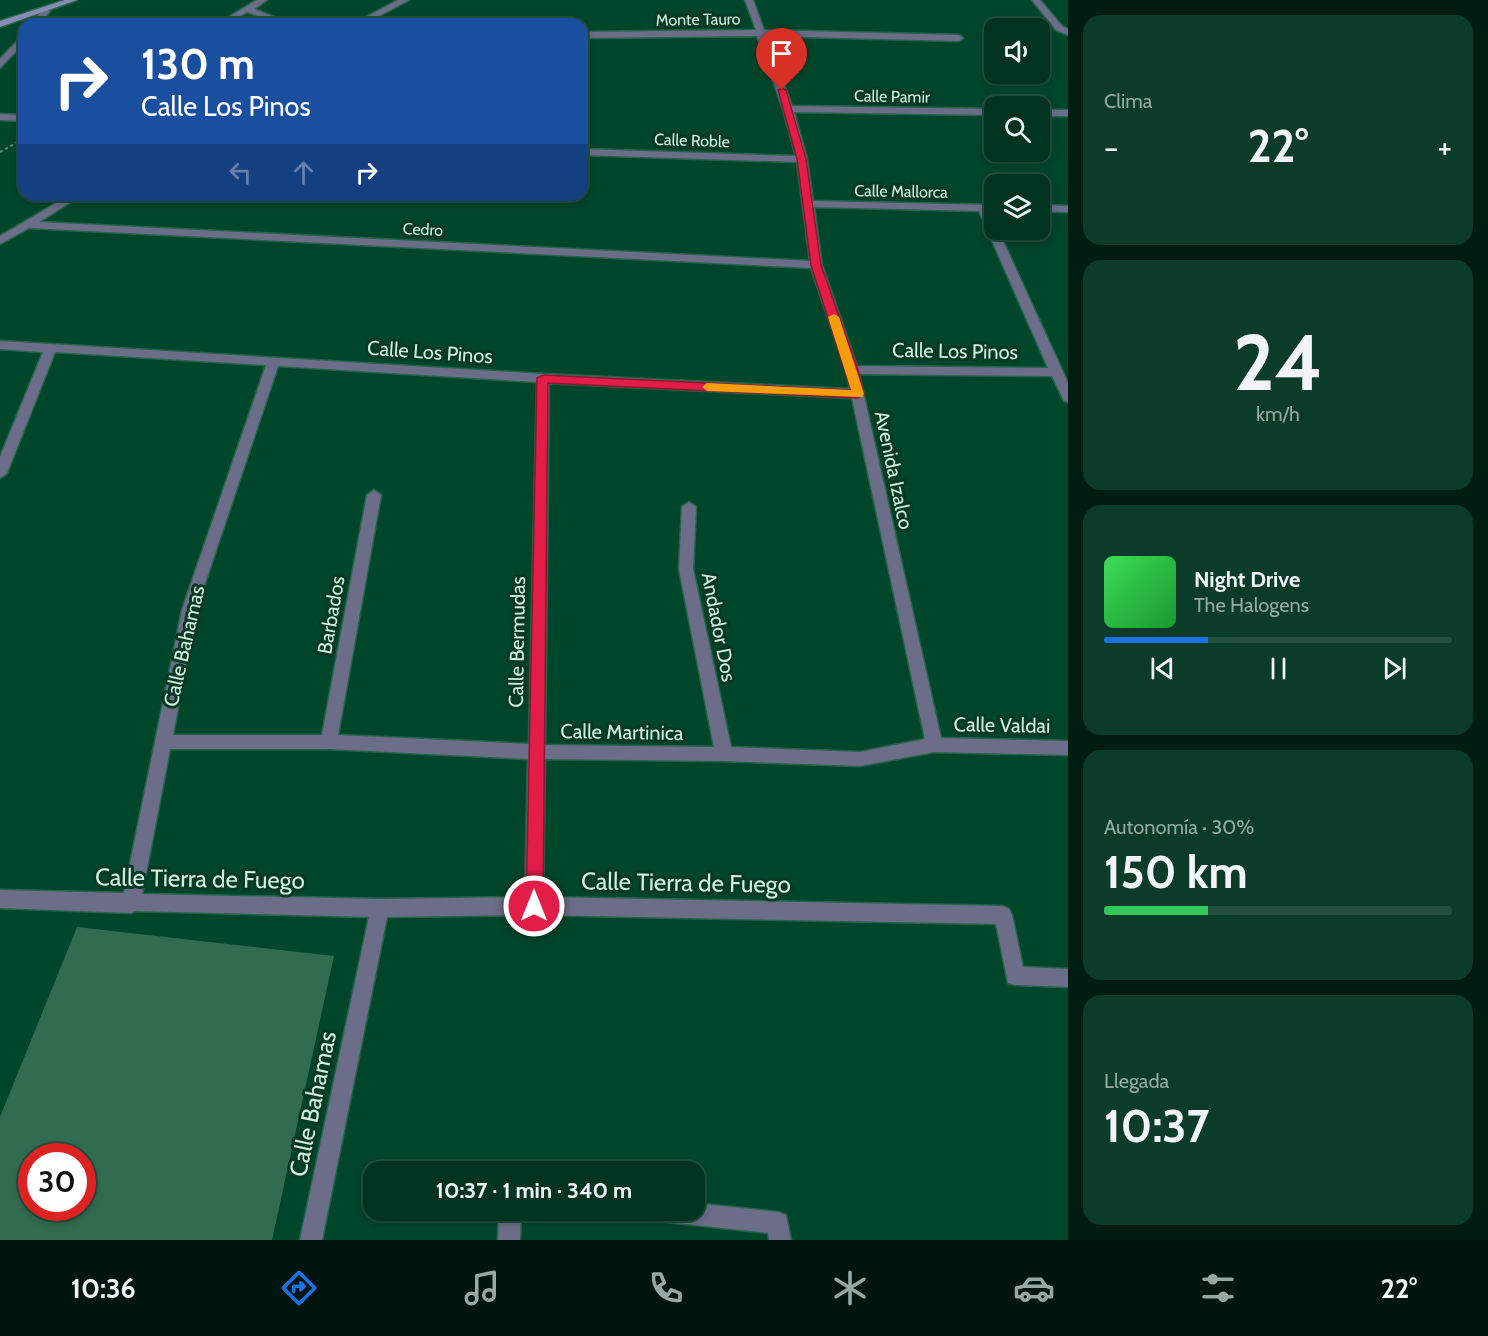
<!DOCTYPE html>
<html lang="es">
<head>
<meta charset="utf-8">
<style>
	:root { --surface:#003420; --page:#0a3c29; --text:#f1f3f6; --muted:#95aaa5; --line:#224f3e; --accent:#1a73e8 }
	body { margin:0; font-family:Cabin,sans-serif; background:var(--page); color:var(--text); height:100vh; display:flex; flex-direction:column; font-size:22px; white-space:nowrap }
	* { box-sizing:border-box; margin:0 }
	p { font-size:20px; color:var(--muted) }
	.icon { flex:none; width:33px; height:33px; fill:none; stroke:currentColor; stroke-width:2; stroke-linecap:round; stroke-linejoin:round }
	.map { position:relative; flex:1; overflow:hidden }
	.details { display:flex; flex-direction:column; gap:15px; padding:15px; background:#001d12; width:420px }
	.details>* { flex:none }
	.banner { position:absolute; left:18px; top:18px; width:570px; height:183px; border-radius:18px; box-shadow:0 3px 9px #0003,0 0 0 2px var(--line); background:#1a4fa0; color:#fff; overflow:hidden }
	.tools { position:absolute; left:984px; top:18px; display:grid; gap:12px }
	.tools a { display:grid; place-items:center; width:66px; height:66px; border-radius:12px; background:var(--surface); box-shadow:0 3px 9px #0003,0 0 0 2px var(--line); font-size:30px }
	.speed { position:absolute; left:18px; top:1143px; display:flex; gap:12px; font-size:30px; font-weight:700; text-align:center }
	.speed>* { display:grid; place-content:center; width:78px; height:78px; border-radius:50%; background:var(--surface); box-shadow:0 3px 9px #0003,0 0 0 2px var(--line); line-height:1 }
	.speed .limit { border:9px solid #d22; background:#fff; color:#111 }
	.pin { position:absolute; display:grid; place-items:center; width:51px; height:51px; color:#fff; margin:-62px -26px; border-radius:50% 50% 50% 0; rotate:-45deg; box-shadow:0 0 6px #0007 }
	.pin .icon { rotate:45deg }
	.me { position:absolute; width:66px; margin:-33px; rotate:0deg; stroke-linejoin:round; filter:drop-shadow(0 0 4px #0008) }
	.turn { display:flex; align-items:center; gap:21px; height:126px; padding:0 24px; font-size:27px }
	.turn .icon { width:78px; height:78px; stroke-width:2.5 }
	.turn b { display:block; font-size:42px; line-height:51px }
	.lanes { display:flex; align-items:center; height:57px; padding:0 24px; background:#0003; justify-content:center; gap:30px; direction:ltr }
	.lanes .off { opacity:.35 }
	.big { font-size:45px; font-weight:800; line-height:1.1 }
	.details .tile { flex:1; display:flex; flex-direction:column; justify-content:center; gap:9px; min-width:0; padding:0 21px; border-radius:18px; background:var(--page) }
	.details .dial { align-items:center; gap:0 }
	.dial b { font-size:78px; line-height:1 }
	.song { display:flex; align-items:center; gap:18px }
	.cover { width:72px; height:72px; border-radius:9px; background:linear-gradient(135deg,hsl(130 70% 55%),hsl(130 70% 35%)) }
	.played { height:6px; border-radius:3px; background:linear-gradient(90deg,var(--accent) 30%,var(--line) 30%) }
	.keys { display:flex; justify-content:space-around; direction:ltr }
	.heat { display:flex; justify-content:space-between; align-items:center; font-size:33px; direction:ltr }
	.charge { height:9px; border-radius:4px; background:linear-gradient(90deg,#34c759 30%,var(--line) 0) }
	.trip { position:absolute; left:363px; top:1161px; width:342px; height:60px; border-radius:18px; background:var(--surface); box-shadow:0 3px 9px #0003,0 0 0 2px var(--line); font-weight:800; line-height:60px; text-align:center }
	.menu { display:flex; height:96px; justify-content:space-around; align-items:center; background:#00150d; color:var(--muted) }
	.menu .icon { width:42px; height:42px }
	.menu .current { color:var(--accent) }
	.menu b { font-size:27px; color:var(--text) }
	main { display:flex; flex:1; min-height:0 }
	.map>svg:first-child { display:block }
	.green { fill:#326c50; fill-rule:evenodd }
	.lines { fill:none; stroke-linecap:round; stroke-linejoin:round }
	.minor-casing { stroke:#25644b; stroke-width:3 }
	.secondary-casing { stroke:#25644b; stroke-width:3 }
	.path { stroke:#598e77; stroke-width:2; stroke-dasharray:3 3; stroke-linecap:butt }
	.minor { fill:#6c6e89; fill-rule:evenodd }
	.secondary { fill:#878bb5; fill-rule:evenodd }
	.route { fill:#e11d48; stroke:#92132f; stroke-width:1.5 }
	.slow { fill:#f59e0b }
	.labels { text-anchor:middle; stroke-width:6; stroke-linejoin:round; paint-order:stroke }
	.far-street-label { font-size:16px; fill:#d0efdd; stroke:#073925 }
	.street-label { font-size:20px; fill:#d0efdd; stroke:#073925 }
	.near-street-label { font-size:24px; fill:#d0efdd; stroke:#073925 }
</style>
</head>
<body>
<main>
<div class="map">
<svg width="1068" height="1240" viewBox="0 0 1068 1240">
	<rect width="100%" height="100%" fill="#00462b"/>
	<path class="green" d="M77,927L334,956L272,1240H0V1117ZM32,1156H82V1208H32Z"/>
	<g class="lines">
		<g class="minor-casing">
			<path id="minor" d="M257,0H267L254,9L292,24H280L247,12L227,24H217Z
				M398,0H409L364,24H353Z
				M745,0H753L764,30L959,35L963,38L959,41L766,36L792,106L994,109V115L794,112L807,159L813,201L994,205V211H990L994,221V230H998L1063,372L1068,384V402L1064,401L1052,376L859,374L941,738L1068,741V755L934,752L860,766L724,761L545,759L543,897L1003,906L1009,909L1012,915L1023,967L1068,969V987L1015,985L1008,983L996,924L534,915L387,917L322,1240H300L369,917L135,911L131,913L0,908V890L124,893L182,610L266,365L55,352L7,473L0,478V457L43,352L0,349V341L543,374L850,389L846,370L811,268L29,228L0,244V236L70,195H82L39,222L810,261L797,162L582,155V149L796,156L783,109L757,36L582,38V32L756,30ZM814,207L979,211L1048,368L857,366L822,265ZM278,366L537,382L529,744L338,735L381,495L374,490L367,495L322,735H173L196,610ZM549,383L852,398L925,739L860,752L731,747L693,569L696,507L689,502L682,507L679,569L714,747L545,745ZM170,749H329L528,759L525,897L380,899L142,894Z
				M1032,0H1040L1062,26L1068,29V35L1056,30Z
				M43,9L50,11L40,24H31Z
				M24,34V43L0,68V59Z
				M1040,110H1068V116H1040Z
				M0,114L24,115V121L0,120Z
				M1040,205L1068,206V212L1040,211Z
				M694,1203L778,1212L786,1215L791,1240H769L768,1233L658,1221L650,1218L648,1210H694Z
				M499,1210H521L520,1240H498Z"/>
		</g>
		<g class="secondary-casing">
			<path id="secondary" d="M65,0H77L0,27V21Z"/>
		</g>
		<path class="path" d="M167,18L182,24
			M0,152L23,139"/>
		<use href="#minor" class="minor"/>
		<use href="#secondary" class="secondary"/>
	</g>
	<path class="route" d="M782,88L786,90L806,159L821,265L858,370L864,394L858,398L548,383L543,906L540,912L534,914L528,912L526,906L537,378L543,375L851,390L811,265L797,159L778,90Z"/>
	<path class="slow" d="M834,314L839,317L864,394L862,397L707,391L702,387L707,383L851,390L828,317Z"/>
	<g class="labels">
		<g class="far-street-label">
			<text transform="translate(698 19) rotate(-1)" y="6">Monte Tauro</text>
			<text transform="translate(892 96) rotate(1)" y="6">Calle Pamir</text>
			<text transform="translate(692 140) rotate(2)" y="6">Calle Roble</text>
			<text transform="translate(901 191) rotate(1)" y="6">Calle Mallorca</text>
			<text transform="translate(423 229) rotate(3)" y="6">Cedro</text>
		</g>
		<g class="street-label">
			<text transform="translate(955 351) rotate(1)" y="7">Calle Los Pinos</text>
			<text transform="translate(430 352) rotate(4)" y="7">Calle Los Pinos</text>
			<text transform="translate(894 470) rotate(78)" y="7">Avenida Izalco</text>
			<text transform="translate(331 615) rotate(-80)" y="7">Barbados</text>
			<text transform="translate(719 627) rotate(79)" y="7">Andador Dos</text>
			<text transform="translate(517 642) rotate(-89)" y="7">Calle Bermudas</text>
			<text transform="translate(184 646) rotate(-77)" y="7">Calle Bahamas</text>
			<text transform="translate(1002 725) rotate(1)" y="7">Calle Valdai</text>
			<text transform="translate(622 732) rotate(1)" y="7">Calle Martinica</text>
		</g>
		<g class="near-street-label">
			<text transform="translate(200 879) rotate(1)" y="8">Calle Tierra de Fuego</text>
			<text transform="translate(686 883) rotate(1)" y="8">Calle Tierra de Fuego</text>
			<text transform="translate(313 1104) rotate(-78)" y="8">Calle Bahamas</text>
		</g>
	</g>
</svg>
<div class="tools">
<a><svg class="icon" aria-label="sound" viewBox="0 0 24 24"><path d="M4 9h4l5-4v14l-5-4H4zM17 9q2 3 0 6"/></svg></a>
<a><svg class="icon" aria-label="search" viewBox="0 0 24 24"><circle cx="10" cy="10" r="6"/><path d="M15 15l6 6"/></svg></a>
<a><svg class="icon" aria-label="layers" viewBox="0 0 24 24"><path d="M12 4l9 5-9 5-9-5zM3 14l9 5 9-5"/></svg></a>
</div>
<div class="speed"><div class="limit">30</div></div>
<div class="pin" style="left:782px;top:90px;background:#d93025"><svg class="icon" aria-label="arrive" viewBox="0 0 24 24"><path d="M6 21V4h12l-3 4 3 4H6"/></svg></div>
<svg class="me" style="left:534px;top:906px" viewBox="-20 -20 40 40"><circle r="17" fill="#e11d48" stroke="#fff" stroke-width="3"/><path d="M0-11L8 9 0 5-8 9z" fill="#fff"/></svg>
<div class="trip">10:37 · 1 min · 340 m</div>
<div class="banner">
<div class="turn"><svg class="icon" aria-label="right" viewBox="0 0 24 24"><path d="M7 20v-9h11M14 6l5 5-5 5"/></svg><div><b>130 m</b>Calle Los Pinos</div></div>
<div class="lanes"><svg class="icon off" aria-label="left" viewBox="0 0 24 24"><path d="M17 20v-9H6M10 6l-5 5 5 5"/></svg><svg class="icon off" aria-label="ahead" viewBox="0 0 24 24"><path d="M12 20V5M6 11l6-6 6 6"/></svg><svg class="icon" aria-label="right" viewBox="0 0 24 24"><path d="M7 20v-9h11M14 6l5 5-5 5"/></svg></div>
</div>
</div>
<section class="details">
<div class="tile"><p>Clima</p>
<div class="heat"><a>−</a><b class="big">22°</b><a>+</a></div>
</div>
<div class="tile dial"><b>24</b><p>km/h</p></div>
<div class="tile">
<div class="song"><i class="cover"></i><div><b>Night Drive</b><p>The Halogens</p></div></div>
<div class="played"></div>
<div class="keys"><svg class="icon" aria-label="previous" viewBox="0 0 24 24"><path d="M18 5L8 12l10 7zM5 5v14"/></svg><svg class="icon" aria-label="pause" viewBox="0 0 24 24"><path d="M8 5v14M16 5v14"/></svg><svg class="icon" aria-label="next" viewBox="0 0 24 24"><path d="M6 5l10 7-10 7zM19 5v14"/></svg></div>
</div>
<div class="tile"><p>Autonomía · 30%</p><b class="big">150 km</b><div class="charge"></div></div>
<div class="tile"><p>Llegada</p><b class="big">10:37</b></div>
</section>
</main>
<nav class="menu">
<b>10:36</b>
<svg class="icon current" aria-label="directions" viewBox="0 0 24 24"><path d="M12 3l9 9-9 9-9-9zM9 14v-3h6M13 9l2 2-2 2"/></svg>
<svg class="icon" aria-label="music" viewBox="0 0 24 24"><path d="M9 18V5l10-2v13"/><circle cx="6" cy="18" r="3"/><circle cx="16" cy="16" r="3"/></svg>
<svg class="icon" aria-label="phone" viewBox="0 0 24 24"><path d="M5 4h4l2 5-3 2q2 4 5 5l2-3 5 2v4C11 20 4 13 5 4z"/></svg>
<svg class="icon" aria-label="climate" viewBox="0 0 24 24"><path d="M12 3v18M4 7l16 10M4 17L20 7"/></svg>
<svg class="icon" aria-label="car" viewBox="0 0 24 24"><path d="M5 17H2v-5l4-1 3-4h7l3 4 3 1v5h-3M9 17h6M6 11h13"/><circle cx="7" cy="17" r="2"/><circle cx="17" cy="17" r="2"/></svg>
<svg class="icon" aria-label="filters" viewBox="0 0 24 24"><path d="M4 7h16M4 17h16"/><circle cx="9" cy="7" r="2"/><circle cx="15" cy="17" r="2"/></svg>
<b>22°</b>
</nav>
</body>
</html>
